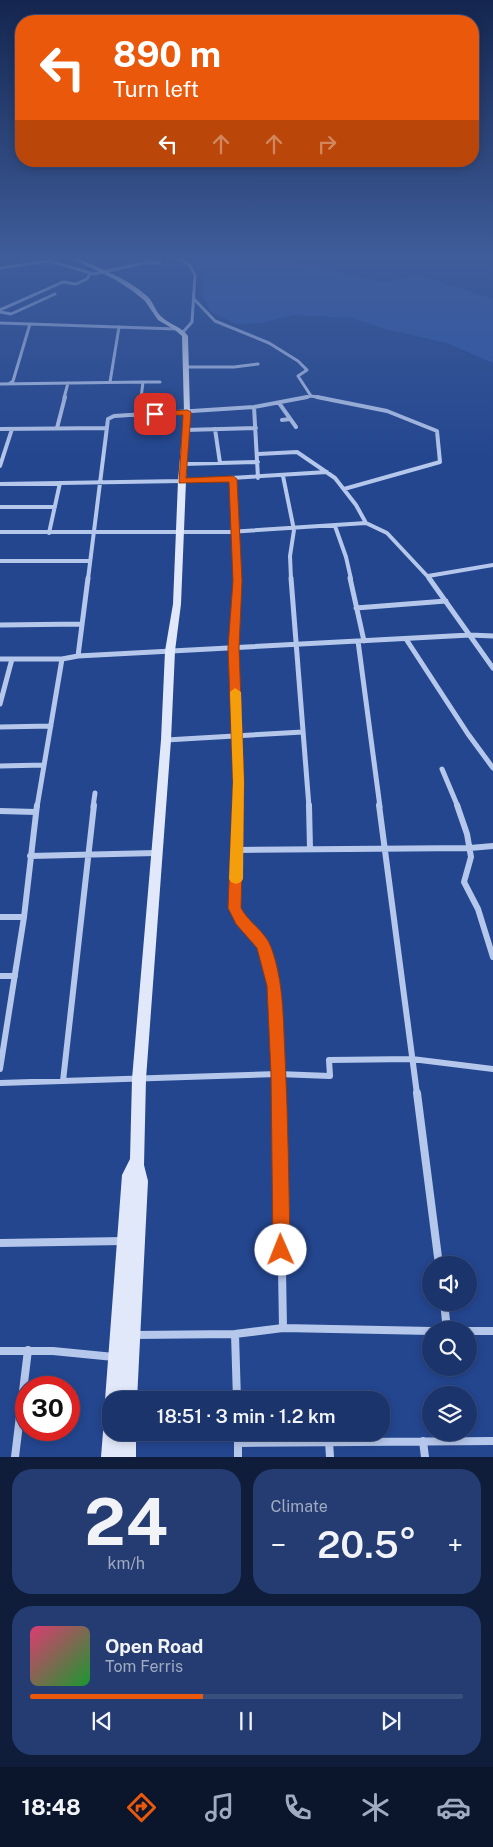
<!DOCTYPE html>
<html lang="en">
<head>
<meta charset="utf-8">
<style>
	:root { --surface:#1b346b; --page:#243c71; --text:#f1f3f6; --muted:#a0aac1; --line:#394f7e; --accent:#ea580c }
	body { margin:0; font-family:"Public Sans",sans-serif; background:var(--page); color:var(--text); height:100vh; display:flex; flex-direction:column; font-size:19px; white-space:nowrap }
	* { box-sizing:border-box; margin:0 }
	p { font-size:16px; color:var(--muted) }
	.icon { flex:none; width:28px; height:28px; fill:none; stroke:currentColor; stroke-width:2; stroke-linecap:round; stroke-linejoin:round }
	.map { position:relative; height:1457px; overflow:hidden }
	.details { display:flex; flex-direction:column; gap:12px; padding:12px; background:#0f1d3b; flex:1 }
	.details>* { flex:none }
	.banner { position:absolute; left:15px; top:15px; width:464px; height:152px; border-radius:20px; box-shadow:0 2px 8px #0003,0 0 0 1px var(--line); background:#ea580c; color:#fff; overflow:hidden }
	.controls { position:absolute; left:422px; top:1256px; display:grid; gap:10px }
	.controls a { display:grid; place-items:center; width:55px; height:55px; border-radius:50%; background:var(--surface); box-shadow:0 2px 8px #0003,0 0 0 1px var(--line); font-size:25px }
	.speed { position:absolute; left:15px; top:1376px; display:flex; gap:10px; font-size:25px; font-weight:700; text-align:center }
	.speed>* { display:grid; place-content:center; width:65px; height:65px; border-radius:50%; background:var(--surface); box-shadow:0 2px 8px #0003,0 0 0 1px var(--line); line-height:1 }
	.speed .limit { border:8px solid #d22; background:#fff; color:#111 }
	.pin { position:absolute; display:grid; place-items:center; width:42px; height:42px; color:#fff; margin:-21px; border-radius:10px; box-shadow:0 2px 8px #0006 }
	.me { position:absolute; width:55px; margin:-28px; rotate:359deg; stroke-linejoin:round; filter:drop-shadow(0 0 4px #0008) }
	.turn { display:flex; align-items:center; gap:18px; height:105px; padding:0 15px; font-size:22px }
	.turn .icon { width:65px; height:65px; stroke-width:2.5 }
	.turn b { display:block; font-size:35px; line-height:42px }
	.lanes { display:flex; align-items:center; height:48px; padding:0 15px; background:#0003; justify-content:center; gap:25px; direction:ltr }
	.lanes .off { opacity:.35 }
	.big { font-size:38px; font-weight:600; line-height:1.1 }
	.details .tile { flex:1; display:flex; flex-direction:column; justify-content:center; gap:8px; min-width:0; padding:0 18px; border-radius:20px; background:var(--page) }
	.details .dial { align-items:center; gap:0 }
	.dial b { font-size:65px; line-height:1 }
	.song { display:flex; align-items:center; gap:15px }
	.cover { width:60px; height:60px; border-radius:8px; background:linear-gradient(135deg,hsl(340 70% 55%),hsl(130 70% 35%)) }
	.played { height:5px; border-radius:2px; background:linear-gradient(90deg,var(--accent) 40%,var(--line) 40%) }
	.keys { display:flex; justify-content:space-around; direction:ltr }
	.heat { display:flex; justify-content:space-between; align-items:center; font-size:28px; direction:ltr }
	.details .tiles { flex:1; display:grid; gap:12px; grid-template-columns:1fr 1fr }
	.tile:last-child { grid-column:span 2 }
	.trip { position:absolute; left:102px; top:1391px; width:288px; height:50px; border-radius:20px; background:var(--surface); box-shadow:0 2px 8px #0003,0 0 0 1px var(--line); font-weight:600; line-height:50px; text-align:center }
	.dock { display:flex; height:80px; justify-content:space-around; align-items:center; background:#0b152b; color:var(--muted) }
	.dock .icon { width:35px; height:35px }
	.dock .selected { color:var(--accent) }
	.dock b { font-size:22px; color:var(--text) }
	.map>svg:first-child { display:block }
	.green { fill:#2f56a7 }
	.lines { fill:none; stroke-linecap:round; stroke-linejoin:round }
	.street-far4 { stroke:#b5c7eb; stroke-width:3 }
	.street-far3 { stroke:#b5c7eb; stroke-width:4 }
	.street-far2 { stroke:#b5c7eb; stroke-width:5 }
	.street-far1 { stroke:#b5c7eb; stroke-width:6 }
	.street { stroke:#b5c7eb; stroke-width:8 }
	.secondary { fill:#e0e8f9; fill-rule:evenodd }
	.route { fill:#ea580c; stroke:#983908 }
	.slow { fill:#f59e0b }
</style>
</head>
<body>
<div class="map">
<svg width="493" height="1457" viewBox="0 0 493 1457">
	<rect width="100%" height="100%" fill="#24468f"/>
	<path class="green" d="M194,255L256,256L317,267L385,283L418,275L493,299V363L447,343L389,330L351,318L293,315L261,323L235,324L210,311L203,297V277L192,261Z"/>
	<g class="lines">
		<path class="street-far4" d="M177,255L190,266L195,275L192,322L183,332
			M144,263H160
			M0,268L49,261L94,274L144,263L152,255
			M194,299L215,321L269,343L298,361L307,370L298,376L311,396L323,398
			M0,310L63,282L76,284L87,279L90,274
			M0,312L11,314L55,294
			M0,323L176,329
			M185,367H234L258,364
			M110,382L119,327
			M143,382H160
			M10,383L13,381L30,324
			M0,384L143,382L141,398
			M64,398L68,383
			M303,398L311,396"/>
		<path class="street-far3" d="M317,397L387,411L437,431L440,462L344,489
			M279,403L296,427
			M254,407L258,478
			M139,415L141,397
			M282,420L290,419
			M57,428L65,397
			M0,429L107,428
			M215,429L220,463
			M185,430L256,428
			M258,454L297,452L335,478L356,505L366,523L387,533L430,579
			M183,464L258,462
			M0,466L12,429
			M283,476L294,530L290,556L291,579
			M233,479L237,579
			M0,484L182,481L327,472
			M0,507H55
			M335,526L346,557L351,579
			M0,532H229L366,523
			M49,533L60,483
			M0,561H90
			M428,576L493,565
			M88,579L108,419L114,416L254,407L307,397"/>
		<path class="street-far2" d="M237,578L233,648L239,782L238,807
			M291,578L309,807
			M350,578L364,641
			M429,578L493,668
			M356,608L446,601
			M0,625L82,624
			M406,639L468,734L493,768
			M358,641L380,807
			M78,656L88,578
			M0,659H62L78,656L470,635L493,636
			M0,704L12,659
			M0,727L51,726
			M166,740L303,732
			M0,766L44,765
			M442,769L458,807
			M37,807L62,659
			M93,807L95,793"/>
		<path class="street-far1" d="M238,805L235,908C243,925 259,935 266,952C283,993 278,1051 279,1094
			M309,805L310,849
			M379,805L417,1094
			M457,805L467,834L471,857L464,882L478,909L493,957
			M0,811L36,812
			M237,850L470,848L493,846
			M30,856L156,853
			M0,917H24
			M0,976H15
			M0,1069L24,917L37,805
			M63,1081L94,805
			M0,1083L278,1074L330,1076L329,1060L412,1059L493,1069"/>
		<path class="street" d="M279,1093L283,1328
			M417,1093L439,1265
			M0,1243L123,1241
			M444,1302L447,1330
			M469,1331H493
			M235,1334L237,1400
			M134,1335L235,1334L283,1328L431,1331
			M0,1351H53L114,1357
			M238,1432V1457
			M423,1441L425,1457
			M329,1442L330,1457
			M238,1443L493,1441
			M15,1457L28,1350"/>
		<path class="secondary" d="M64,255H71C96,267 126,277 147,296C154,302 155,312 163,318C171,325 182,327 188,336L190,412L186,481L181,604L175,651L171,740L146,1079L144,1165L148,1181L137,1400H111V1408L107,1406L105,1400L122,1175L130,1159L132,1079L161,740L165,651L173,604L178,481L184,412L182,336L175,330L158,320L145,301L134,292L116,280Z
			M111,1424V1432H119V1440L120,1432H136V1457H101L103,1432L105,1426Z"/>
	</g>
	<linearGradient id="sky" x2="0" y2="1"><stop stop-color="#14264f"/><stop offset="0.56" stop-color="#3f5d9b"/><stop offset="1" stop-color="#3f5d9b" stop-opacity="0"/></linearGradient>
	<rect width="493" height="459" fill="url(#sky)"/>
	<path class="route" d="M187,410L191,412L186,478L233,476L237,479L242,581L239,648L244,782L241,908C249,923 265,931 271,947C284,982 283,1019 285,1056C288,1120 289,1185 290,1250L287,1256L281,1258L275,1256L273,1250L271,1074L267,986L257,948L236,924L228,908L233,782L228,648L233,581L229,482L179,483L183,415L155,416L151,414L155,412Z"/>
	<path class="slow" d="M235,688L241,692L244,782L243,879L241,882L236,884L231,882L229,879L233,782L230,692Z"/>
</svg>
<div class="controls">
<a><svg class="icon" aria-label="sound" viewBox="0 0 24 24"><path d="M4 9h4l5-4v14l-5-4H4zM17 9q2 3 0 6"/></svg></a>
<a><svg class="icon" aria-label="search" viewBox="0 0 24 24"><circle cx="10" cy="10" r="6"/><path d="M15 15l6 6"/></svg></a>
<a><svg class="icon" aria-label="layers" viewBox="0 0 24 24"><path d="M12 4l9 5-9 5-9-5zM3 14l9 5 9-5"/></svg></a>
</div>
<div class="speed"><div class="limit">30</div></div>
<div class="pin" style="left:155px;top:414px;background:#d93025"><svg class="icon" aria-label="arrive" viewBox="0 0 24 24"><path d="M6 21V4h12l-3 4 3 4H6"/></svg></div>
<svg class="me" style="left:281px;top:1250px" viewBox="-20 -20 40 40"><circle r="19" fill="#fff"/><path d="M0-13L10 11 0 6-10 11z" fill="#ea580c"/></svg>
<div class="trip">18:51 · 3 min · 1.2 km</div>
<div class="banner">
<div class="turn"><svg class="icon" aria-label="left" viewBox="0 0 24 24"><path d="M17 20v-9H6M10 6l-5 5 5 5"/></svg><div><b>890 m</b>Turn left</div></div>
<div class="lanes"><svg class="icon" aria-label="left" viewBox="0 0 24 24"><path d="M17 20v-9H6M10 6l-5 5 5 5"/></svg><svg class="icon off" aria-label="ahead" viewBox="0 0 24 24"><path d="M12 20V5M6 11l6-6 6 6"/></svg><svg class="icon off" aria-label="ahead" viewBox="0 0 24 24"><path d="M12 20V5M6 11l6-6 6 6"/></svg><svg class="icon off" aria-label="right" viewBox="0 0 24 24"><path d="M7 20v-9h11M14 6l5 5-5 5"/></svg></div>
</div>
</div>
<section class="details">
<div class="tiles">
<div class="tile dial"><b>24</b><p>km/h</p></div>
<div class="tile"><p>Climate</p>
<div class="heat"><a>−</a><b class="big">20.5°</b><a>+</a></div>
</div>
<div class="tile">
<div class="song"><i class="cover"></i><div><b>Open Road</b><p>Tom Ferris</p></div></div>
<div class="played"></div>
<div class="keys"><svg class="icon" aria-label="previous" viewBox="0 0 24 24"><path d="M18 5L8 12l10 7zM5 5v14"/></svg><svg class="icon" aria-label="pause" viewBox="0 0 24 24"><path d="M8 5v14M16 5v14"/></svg><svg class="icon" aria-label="next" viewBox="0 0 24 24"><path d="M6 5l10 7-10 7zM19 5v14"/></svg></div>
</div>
</div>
</section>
<nav class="dock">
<b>18:48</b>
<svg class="icon selected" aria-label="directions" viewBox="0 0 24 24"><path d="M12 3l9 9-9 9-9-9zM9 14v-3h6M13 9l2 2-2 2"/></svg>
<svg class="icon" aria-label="music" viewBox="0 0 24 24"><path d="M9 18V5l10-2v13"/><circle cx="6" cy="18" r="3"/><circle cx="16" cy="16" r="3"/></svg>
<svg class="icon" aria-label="phone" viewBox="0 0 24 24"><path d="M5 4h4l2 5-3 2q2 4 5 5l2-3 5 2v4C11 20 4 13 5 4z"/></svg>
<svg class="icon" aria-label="climate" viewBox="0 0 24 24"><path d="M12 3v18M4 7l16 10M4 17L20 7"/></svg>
<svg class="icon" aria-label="car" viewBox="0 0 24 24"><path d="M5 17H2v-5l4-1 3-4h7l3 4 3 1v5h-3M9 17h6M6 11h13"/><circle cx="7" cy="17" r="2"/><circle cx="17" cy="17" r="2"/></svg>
</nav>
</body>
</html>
